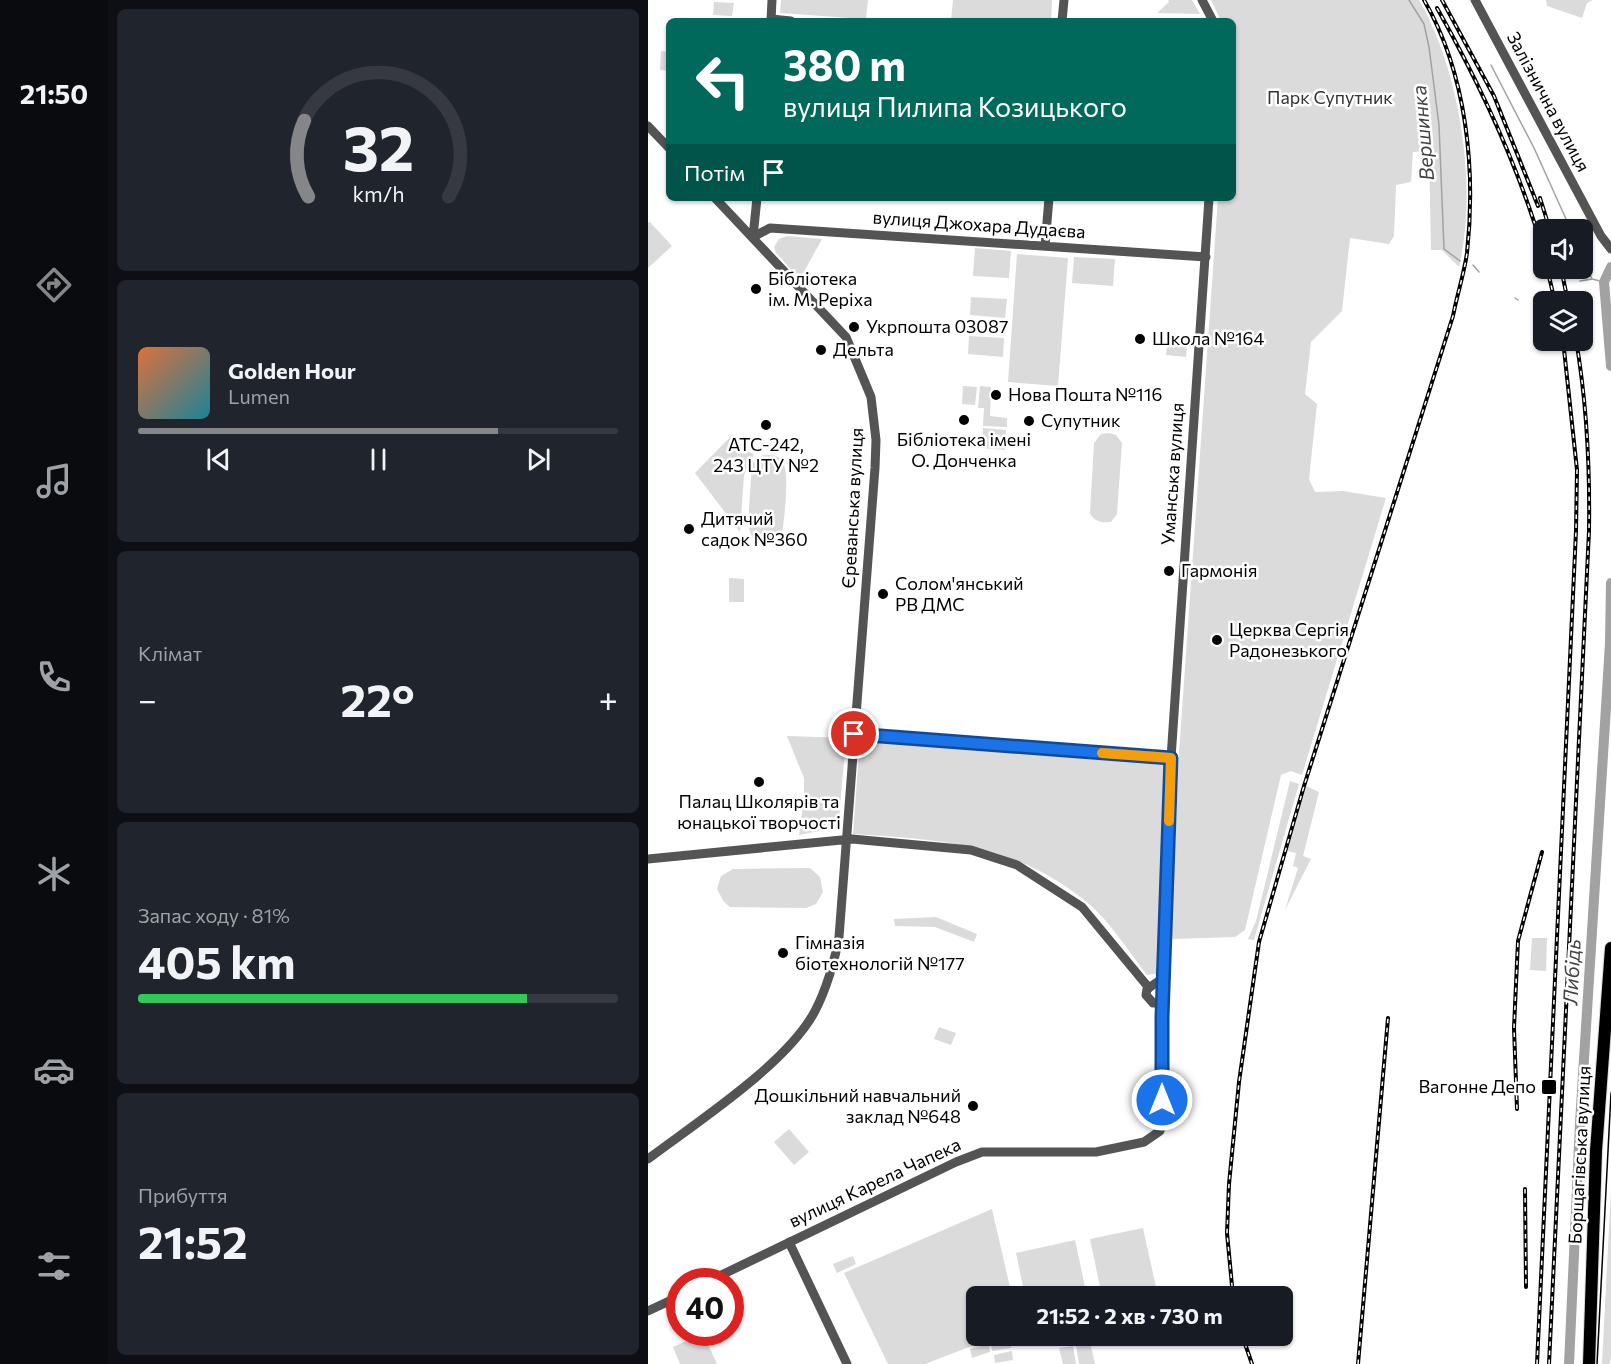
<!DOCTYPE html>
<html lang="uk">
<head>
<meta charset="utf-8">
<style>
	:root { --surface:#171b24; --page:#20242c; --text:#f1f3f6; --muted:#9ea1a6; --line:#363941; --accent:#858687 }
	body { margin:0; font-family:Commissioner,sans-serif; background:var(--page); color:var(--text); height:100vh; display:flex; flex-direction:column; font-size:22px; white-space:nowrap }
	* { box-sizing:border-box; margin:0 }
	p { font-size:20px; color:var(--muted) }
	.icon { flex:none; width:33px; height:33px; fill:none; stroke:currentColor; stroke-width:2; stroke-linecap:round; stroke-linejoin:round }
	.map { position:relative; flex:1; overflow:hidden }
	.drawer { display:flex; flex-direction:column; gap:9px; padding:9px; background:#0d0f14; width:540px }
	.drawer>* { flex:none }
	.guide { position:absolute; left:18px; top:18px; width:570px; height:183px; border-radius:9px; box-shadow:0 2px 4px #0004; background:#00695c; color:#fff; overflow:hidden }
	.fabs { position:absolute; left:885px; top:219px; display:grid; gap:12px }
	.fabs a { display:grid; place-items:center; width:60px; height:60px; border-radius:9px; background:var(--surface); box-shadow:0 2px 4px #0004; font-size:30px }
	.speed { position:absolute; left:18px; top:1268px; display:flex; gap:12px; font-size:30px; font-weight:700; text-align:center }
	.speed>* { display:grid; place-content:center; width:78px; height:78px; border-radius:50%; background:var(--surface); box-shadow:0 2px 4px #0004; line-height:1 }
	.speed .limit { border:9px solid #d22; background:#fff; color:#111 }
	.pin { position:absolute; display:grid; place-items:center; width:51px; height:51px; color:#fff; margin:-26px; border:3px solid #fff; border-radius:50%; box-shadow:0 2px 6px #0007 }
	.me { position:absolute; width:66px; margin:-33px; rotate:0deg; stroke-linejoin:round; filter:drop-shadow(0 0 4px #0008) }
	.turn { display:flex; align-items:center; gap:21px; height:126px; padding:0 18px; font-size:27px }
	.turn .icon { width:78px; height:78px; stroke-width:2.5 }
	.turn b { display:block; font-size:42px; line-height:51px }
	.then { display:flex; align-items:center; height:57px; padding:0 18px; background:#0003; gap:12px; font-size:22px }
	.big { font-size:45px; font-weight:700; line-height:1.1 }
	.drawer .card { flex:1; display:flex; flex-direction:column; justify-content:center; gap:9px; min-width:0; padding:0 21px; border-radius:9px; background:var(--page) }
	.drawer .dial { align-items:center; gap:0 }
	.dial svg { height:156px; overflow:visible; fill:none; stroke:var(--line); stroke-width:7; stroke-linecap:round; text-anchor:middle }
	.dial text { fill:var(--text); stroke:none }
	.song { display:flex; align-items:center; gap:18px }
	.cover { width:72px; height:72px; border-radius:9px; background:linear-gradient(135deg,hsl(20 70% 55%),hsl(190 70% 35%)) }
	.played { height:6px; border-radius:3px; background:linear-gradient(90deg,var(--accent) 75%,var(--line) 75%) }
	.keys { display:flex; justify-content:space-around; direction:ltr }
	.heat { display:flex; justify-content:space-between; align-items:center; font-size:33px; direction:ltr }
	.charge { height:9px; border-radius:4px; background:linear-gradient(90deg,#34c759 81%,var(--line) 0) }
	.trip { position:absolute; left:318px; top:1286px; width:327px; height:60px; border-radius:9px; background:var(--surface); box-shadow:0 2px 4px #0004; font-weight:700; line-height:60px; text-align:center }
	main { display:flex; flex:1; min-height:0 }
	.tabs { display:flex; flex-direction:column; width:108px; justify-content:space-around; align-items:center; background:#090b0e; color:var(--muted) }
	.tabs .icon { width:42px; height:42px }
	.tabs .on { color:var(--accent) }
	.tabs b { font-size:27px; color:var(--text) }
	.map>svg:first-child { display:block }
	.green { fill:#dbdbdb }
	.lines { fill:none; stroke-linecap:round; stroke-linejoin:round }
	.stream { stroke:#a2a2a2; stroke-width:1.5 }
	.river { stroke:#a2a2a2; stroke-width:10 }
	.major-casing { stroke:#dbdbdb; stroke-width:14 }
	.minor { stroke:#545454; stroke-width:9 }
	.major { stroke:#000; stroke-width:12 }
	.tram { stroke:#000; stroke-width:1.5 }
	.rail-casing { stroke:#000; stroke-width:4 }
	.rail { stroke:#fff; stroke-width:1.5; stroke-dasharray:4.5; stroke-linecap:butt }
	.route-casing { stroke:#114b97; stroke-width:15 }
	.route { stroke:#1a73e8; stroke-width:10 }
	.slow { stroke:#f59e0b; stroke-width:10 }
	.poi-dot { fill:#000; stroke:#fff; stroke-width:2 }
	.labels { text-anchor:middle; stroke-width:5; stroke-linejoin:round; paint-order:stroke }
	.park-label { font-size:18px; fill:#323232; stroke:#fff }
	.street-label { font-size:18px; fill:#000; stroke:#fff }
	.poi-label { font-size:18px; fill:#000; stroke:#fff; text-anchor:start }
	.water-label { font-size:20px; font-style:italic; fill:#434343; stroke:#fff }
</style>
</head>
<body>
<main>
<nav class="tabs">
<b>21:50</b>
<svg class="icon on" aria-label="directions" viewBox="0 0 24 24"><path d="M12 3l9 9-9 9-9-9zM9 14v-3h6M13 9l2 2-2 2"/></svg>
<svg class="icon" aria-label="music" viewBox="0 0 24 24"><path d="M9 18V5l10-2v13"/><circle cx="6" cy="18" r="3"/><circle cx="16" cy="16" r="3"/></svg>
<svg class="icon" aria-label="phone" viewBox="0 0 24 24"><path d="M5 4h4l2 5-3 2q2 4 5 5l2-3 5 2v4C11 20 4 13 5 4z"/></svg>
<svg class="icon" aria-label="climate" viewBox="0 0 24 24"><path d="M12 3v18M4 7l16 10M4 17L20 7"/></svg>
<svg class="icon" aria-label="car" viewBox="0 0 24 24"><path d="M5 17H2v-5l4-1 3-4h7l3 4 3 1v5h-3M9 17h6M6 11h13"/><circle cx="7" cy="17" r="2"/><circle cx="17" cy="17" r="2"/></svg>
<svg class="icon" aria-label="filters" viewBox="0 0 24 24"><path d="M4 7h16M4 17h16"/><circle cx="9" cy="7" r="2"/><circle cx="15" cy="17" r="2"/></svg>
</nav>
<section class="drawer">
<div class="card dial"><svg viewBox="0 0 100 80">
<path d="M14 69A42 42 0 1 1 86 69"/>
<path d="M14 69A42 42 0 0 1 12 30" stroke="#858687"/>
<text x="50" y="56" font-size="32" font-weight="700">32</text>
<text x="50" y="72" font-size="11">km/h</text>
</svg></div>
<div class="card">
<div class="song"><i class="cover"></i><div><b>Golden Hour</b><p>Lumen</p></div></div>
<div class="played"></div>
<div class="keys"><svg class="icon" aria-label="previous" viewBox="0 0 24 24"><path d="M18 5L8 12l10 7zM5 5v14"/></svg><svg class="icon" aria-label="pause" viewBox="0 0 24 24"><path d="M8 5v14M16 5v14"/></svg><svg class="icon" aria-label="next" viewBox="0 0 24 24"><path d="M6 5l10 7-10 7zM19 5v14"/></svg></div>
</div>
<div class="card"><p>Клімат</p>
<div class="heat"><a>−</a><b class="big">22°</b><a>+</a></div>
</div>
<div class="card"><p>Запас ходу · 81%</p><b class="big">405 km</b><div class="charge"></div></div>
<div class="card"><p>Прибуття</p><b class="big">21:52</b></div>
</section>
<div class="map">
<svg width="963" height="1364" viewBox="0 0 963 1364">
	<rect width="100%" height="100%" fill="#fff"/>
	<path class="green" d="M133,0H220L218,19L132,13Z
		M305,0H404L403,21H303Z
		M520,0H544L552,14L509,13L521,2Z
		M563,0H771C812,70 830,187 811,267L794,250H783L781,151L765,152L763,182L748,185L746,236L741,244L702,238L694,311L663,342L657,394L669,404L661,479L667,492L695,491L738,498L654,775L643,771L633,775L597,930L587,937L523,939L531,753L570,198H585V21H573Z
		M898,0H945L939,3L934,18L899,6Z
		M66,2L86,3L84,16L65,15Z
		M13,51L21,52V71L12,70Z
		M2,222L24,246L0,268V223Z
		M139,236L174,239L152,279L128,253L126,247L131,239Z
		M327,248L363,251L361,278L325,276Z
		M369,254L420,258L410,386L360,382Z
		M426,257L467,259L465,286L424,283Z
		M323,297L359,299L357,318L322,315Z
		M321,336L356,338L355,357L320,354Z
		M520,336L540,337L538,357L518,355Z
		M315,386L329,387L327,405L314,404Z
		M332,386L343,387L342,416L359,418V427L335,426L336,408H330Z
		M335,428L358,430L357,450L334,448Z
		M461,433L468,435L474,443L469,514L463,522C454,523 446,522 442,513L446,443L453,434Z
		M85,434L95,449L106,454L96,475L92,532L47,473Z
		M115,455C121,455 128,454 133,459C143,469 136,520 134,534C125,545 115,548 104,538L100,525L104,464Z
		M81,578L96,579V602H81Z
		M139,736L198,738L191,819L186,828L151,835L156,798V778Z
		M212,740L520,764L513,973L499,975C481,952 464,924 441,904C368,843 296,840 205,834Z
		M642,781L651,784L606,940L600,939L608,921Z
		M658,786L671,792L655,856L663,859L637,910L650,868L645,866L648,853L639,851Z
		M162,868L172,877L175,892L168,904L158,908L82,907L76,902L69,889L73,876L85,869Z
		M288,917L329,934L326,942L287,927L247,926L246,919Z
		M884,938H899L898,971L882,970Z
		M291,1027L308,1033L303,1045L286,1039Z
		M141,1129L161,1152L146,1165L126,1142Z
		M963,1189V1355L962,1364H954Z
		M344,1209L364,1296H328V1335L373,1336L329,1344L277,1364H240L196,1273Z
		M495,1228L510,1296H454L442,1239Z
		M427,1240L439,1296H377L368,1253Z
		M205,1256L208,1264L189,1273L185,1264Z
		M55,1333L69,1364H32L25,1347Z
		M385,1335H428L387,1344Z
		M362,1340L363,1348L344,1351L343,1343Z
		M442,1342L447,1364H431L428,1345Z
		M341,1344L342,1352L324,1358L322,1349Z
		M425,1346L428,1364H415L411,1348Z
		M364,1351L365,1360L347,1363L346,1355Z"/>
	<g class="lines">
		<path class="stream" d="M761,0L776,24L781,47L791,125L796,249L812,261
			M843,65L886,148L923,230
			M934,256L944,279
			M825,265L831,272
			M932,281L944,279L956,282
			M867,298L870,300"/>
		<path class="river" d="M963,267L956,282L963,366
			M921,1364L932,1123L962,643L963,583"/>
		<g class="major-casing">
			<path id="major" d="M941,1364L948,1151L963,948"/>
		</g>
		<path class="minor" d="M554,0L565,21
			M827,0L953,236L963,249
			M123,19L143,21
			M123,21L124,0
			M414,21L416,0
			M0,126L21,148
			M105,237L122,228L558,257
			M105,237L109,198
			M397,246L401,198
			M206,734L523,758
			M0,859L204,839L323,850L369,865L434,907L501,988
			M515,973L511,981L499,989L498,995L505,1003H511L516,996
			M0,1159C49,1122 139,1064 167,1011C178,990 187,960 191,937L227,468L228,440L223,397L198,337L67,198
			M141,1242L199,1364
			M61,1281L308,1162L334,1152H448L496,1142L512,1131L523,758L561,198
			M0,1311L32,1296"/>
		<use href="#major" class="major"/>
		<path class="tram" d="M949,1364L963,1093"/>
		<g class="rail-casing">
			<path id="rail" d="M794,0L846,96L890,206
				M789,8C833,86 871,167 896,254
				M892,198L902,230
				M899,268L907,302
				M913,268L920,302
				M869,1109L866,1028L870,941L894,852
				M877,1189L878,1287
				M585,1296L579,1233L581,1184L591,1082L611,942L656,786L805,316C809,295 816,274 819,253C828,170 819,74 776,0
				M594,1335L604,1364
				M710,1364L740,1018
				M889,1364L928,531L929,470L915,340
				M901,1364L941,531C942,467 939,404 928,340"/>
		</g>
		<use href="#rail" class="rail"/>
	</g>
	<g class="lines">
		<g class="route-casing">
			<path id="route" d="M206,734L523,758L514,1017V1100"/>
		</g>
		<use href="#route" class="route"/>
		<path class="slow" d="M454,753L523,758L521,821"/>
	</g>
	<g class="poi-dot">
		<circle cx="108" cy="289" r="6"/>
		<circle cx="206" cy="327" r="6"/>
		<circle cx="492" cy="339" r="6"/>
		<circle cx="173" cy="350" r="6"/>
		<circle cx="348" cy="395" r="6"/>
		<circle cx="316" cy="420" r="6"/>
		<circle cx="381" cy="421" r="6"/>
		<circle cx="118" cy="425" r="6"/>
		<circle cx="41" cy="529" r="6"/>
		<circle cx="521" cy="571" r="6"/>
		<circle cx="235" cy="594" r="6"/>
		<circle cx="569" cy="640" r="6"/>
		<circle cx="111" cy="782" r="6"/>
		<circle cx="135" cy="953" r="6"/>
		<rect x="893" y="1079" width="16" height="16" rx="3"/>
		<circle cx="325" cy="1106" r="6"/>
	</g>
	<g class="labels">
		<g class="park-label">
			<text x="682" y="104">Парк Супутник</text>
		</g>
		<g class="street-label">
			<text transform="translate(900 102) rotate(62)" y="6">Залізнична вулиця</text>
			<text transform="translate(331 225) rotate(4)" y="6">вулиця Джохара Дудаєва</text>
			<text transform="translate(525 474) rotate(-86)" y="6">Уманська вулиця</text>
			<text transform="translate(205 508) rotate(-87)" y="6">Єреванська вулиця</text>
			<text transform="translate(932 1155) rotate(-87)" y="6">Борщагівська вулиця</text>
			<text transform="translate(227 1183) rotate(-25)" y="6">вулиця Карела Чапека</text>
		</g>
		<g class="poi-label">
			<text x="120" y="285">Бібліотека<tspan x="120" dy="21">ім. М. Реріха</tspan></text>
			<text x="218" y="333">Укрпошта 03087</text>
			<text x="504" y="345">Школа №164</text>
			<text x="185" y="356">Дельта</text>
			<text x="360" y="401">Нова Пошта №116</text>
			<text x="393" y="427">Супутник</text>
			<text x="316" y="446" text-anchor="middle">Бібліотека імені<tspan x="316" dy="21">О. Донченка</tspan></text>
			<text x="118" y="451" text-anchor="middle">АТС-242,<tspan x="118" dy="21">243 ЦТУ №2</tspan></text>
			<text x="53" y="525">Дитячий<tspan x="53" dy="21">садок №360</tspan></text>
			<text x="533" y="577">Гармонія</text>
			<text x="247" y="590">Солом'янський<tspan x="247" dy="21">РВ ДМС</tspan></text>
			<text x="581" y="636">Церква Сергія<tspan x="581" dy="21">Радонезького</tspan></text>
			<text x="111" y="808" text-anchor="middle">Палац Школярів та<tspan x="111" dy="21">юнацької творчості</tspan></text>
			<text x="147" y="949">Гімназія<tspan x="147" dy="21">біотехнологій №177</tspan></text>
			<text x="888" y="1093" text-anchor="end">Вагонне Депо</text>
			<text x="313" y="1102" text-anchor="end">Дошкільний навчальний<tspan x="313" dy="21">заклад №648</tspan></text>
		</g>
		<g class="water-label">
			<text transform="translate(775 133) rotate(-95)" y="7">Вершинка</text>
			<text transform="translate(924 972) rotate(-87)" y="7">Либідь</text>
		</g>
	</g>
</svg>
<div class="fabs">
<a><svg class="icon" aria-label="sound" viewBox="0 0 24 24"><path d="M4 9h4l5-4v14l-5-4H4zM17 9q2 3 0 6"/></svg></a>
<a><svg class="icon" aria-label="layers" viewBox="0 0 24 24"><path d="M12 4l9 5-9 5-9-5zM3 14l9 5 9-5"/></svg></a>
</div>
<div class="speed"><div class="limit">40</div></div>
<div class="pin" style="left:206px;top:734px;background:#d93025"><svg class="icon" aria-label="arrive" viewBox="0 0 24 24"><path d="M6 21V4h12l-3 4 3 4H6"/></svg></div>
<svg class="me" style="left:514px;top:1100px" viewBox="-20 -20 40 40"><circle r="17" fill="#1a73e8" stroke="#fff" stroke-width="3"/><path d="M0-11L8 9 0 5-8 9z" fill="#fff"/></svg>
<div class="trip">21:52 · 2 хв · 730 m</div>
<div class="guide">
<div class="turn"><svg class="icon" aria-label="left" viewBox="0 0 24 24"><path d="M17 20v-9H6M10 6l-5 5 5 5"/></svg><div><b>380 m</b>вулиця Пилипа Козицького</div></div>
<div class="then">Потім<svg class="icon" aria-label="arrive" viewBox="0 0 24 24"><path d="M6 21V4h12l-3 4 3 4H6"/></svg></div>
</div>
</div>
</main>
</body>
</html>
